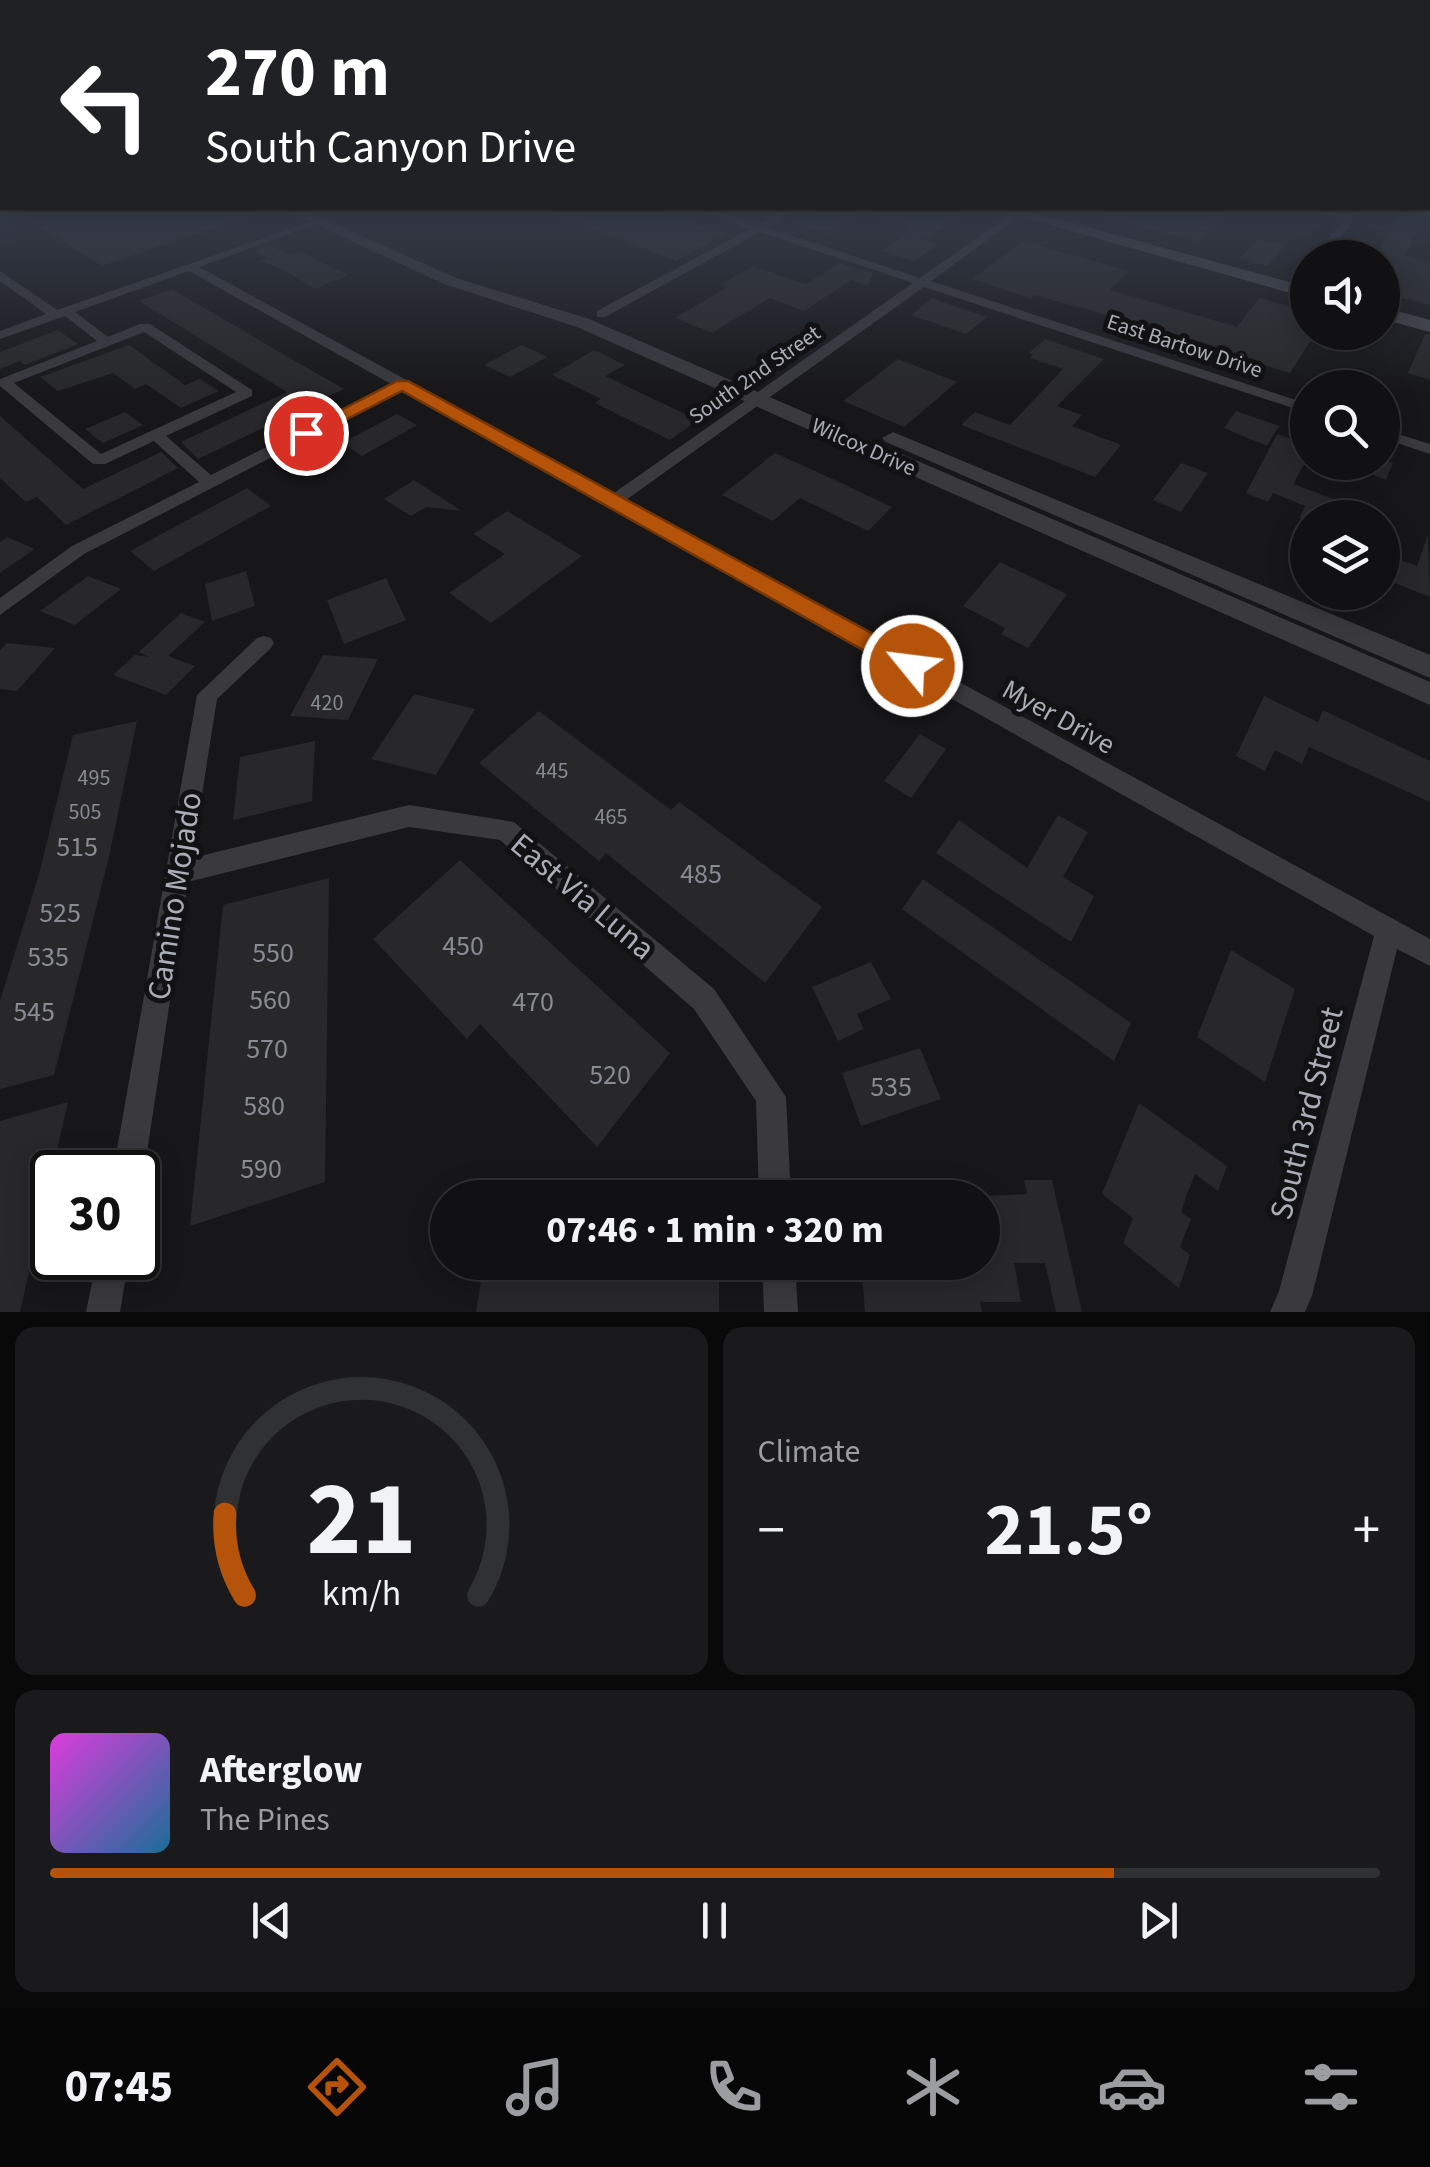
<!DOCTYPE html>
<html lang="en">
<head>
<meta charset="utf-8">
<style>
	:root { --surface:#111113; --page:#1a1a1c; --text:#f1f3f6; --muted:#9c9da0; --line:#303133; --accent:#b45309 }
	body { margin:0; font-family:"Source Sans 3",sans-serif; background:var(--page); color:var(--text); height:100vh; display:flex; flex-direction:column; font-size:38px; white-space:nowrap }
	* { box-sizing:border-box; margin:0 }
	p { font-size:32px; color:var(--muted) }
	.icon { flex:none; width:55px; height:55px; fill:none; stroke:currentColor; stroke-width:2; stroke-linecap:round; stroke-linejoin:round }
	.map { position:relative; height:1312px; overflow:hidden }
	.panel { display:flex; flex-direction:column; gap:15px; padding:15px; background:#09090a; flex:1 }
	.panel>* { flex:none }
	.guide { position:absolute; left:0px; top:0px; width:1430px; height:210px; box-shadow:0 5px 25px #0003,0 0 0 2px var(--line); background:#202124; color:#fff; overflow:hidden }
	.controls { position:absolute; left:1290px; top:240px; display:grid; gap:20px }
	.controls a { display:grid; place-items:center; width:110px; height:110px; border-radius:50%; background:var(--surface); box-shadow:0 5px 25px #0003,0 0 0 2px var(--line); font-size:50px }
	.speed { position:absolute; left:30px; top:1150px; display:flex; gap:20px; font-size:50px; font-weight:700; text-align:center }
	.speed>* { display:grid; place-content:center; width:130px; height:130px; border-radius:50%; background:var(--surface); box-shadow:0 5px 25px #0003,0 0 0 2px var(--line); line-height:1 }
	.speed .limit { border:5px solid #111; border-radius:15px; background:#fff; color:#111 }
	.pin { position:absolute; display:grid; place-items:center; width:85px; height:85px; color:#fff; margin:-42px; border:5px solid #fff; border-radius:50%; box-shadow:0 2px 10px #0007 }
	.me { position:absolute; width:110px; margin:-55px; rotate:299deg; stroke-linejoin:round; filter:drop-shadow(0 0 8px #0008) }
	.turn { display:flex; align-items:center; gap:35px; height:210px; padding:0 40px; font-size:45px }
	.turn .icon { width:130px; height:130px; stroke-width:2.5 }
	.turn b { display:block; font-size:70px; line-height:85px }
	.big { font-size:75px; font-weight:700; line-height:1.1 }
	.panel .tile { flex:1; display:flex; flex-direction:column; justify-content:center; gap:15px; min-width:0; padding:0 35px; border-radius:20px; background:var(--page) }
	.panel .dial { align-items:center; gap:0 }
	.dial svg { height:260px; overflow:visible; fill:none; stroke:var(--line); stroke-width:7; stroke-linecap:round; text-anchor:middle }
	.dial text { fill:var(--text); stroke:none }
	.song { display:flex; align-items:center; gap:30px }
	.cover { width:120px; height:120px; border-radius:15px; background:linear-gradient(135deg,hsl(300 70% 55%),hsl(200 70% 35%)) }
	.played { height:10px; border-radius:5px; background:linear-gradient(90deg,var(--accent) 80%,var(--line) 80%) }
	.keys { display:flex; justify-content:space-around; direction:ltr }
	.heat { display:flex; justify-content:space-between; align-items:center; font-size:55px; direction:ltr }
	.panel .tiles { flex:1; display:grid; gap:15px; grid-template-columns:1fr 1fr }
	.tile:last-child { grid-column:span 2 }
	.trip { position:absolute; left:430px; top:1180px; width:570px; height:100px; border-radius:50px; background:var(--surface); box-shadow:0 5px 25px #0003,0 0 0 2px var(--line); font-weight:700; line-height:100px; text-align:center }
	.tabs { display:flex; height:160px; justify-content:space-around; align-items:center; background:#070708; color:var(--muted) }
	.tabs .icon { width:70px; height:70px }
	.tabs .on { color:var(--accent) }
	.tabs b { font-size:45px; color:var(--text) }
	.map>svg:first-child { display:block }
	.building { fill:#28282a }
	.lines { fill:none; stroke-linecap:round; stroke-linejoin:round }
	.minor { fill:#39393e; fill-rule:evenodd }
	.tertiary { fill:#39393e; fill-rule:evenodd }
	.secondary { fill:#47484d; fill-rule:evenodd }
	.route { fill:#b45309; stroke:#753606; stroke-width:2.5 }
	.labels { text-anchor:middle; stroke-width:10; stroke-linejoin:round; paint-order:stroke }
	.far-street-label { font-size:22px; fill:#abaeb7; stroke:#121214 }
	.number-label { font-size:22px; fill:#8a8c94 }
	.street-label { font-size:28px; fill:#abaeb7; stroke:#121214 }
	.near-number-label { font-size:28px; fill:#8a8c94 }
	.near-street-label { font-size:32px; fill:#abaeb7; stroke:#121214 }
</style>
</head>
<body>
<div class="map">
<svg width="1430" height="1312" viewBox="0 0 1430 1312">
	<rect width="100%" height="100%" fill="#171719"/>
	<path class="building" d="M14,211H254L255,214L102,266Z
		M547,211H658L727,234L676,261Z
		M820,211H863L825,233L796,224Z
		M873,211H967L924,240L938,244L914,261L883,251L913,228L872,215Z
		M1103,211H1225L1197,241L1102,217Z
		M1402,211L1427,214L1405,255L1430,261V305L1382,293V258H1374Z
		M1260,239L1284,245L1268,266L1239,259Z
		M1023,241L1129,271L1110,290L1237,327L1259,298L1308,312V332H1316L1290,373L1089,310L1034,295L1030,298L972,279Z
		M270,245L290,255L300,252L349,275L315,289L284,270L260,261L267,258L254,251Z
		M840,263L873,273L868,286L851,280L804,311L770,298L712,333L675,318L727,287L720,285L753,266L806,284Z
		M172,289L290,358L344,389L198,459L181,442L287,392L139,301Z
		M933,298L945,303L987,317L966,334L911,315Z
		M58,330L78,344L25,365L20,361L0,369V352Z
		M1425,334L1430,335V380L1408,373Z
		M1045,339L1104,359L1057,406L1082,415L1072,426L1121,445L1095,477L961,425L975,412L1010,425L1063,369L1030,358L1033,354L1029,353Z
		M129,345L185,385L200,379L219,391L181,408L146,384L135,389L113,373L58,391L40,377Z
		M522,345L547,357L510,377L484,365Z
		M594,350L625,365L605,376L698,420L670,440L595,403L601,399L552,375Z
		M898,359L957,382L904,427L843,401Z
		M1236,411L1279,426L1267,446L1224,428Z
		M125,412L143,425L103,443L85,429Z
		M397,414L417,425L362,456L342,443Z
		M0,416L83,489L161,452L178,468L66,525L37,497L26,502L0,478Z
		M1277,434L1308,445V457L1293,484L1336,500L1327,518H1299L1305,506L1273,493L1268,502L1246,493Z
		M775,453L826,476L892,507L868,531L800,498L773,521L722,495Z
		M1343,462H1393L1386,480Z
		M1181,463L1208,473L1181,512L1153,500Z
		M414,480L462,511L426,507L411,516L384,499Z
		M247,488L271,506L154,571L130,551Z
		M507,511L582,556L491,623L449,593L505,554L473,534Z
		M1428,534L1430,597L1382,578V553L1417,566Z
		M7,537L35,549L0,573V542Z
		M1000,562L1067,594L1028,648L1001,634L1005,628L963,606Z
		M246,571L255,606L212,621L205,584Z
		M88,576L121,589L75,625L40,611Z
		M386,578L406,620L344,644L327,600Z
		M181,613L205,622L168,656L195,666L166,695L113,675L135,655L150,657L139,652Z
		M7,643L55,648L17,691L0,689V650Z
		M323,655L378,659L348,720L290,716Z
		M414,694L475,709L436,775L371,759Z
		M1264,696L1318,722L1323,710L1430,761V802L1309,747L1302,764L1275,750L1265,771L1236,756Z
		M539,711L671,810L679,802L822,907L765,983L606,853L599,861L479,763Z
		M137,721L109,857L54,1075L0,1089V1001L39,874L73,735Z
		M920,734L946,749L911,798L884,781Z
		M315,741L312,801L233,820L240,757Z
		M1058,815L1088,832L1063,877L1094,896L1071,942L936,853L959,820L1027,868Z
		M460,860L670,1053L597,1147L480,1024L467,1039L373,939Z
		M329,878L325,1182L190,1226L223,905Z
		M923,879L1131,1023L1114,1061L902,909Z
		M1231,950L1295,989L1265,1082L1197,1037Z
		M871,962L891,999L857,1014L864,1029L838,1041L812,987Z
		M920,1048L941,1099L861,1126L842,1073Z
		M68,1102L20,1312H0V1121Z
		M1139,1103L1227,1166L1218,1191L1195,1174L1186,1197L1181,1212L1191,1219L1180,1247L1190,1255L1179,1288L1123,1243L1133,1218L1102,1194Z
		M1024,1180H1052L1082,1312H1056L1045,1263H1014L1021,1302H980L982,1312H865L861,1262H982V1196L1027,1194Z
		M829,1182L891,1183V1198H830Z
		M484,1262H719V1312H476Z"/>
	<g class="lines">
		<path class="minor" d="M701,211H717L758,225L783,211H796L768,228L920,278L1015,211H1027L931,281L1308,404V413L924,287L626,500L1430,939V966L1397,949L1312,1296L1305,1312H1270L1279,1291L1374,936L402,390L84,554L0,615V598L72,546L199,482L154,441L105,464H93L0,386V379L97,341L65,316L0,339V331L46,314L0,281V271L57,310L319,219V223L199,267L614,493L913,283L760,232L605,317H597V311L750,229ZM189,271L391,384L211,475L166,436L252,396V390L150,324H140L108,337L75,312ZM144,332L236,392L101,454L14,383Z
			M1316,211L1346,214L1359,211L1326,258H1315L1342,220Z
			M1304,272H1308V283L1300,293H1292L1290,290Z
			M1382,429L1430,444V454L1382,438Z
			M264,636L271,638L274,643L271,648L217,699L192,858L409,805L514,822L714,989L786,1097L791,1198H759L756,1101L694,1009L500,840L409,827L188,882L144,1172L138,1184V1172H113L197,695L257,638Z
			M97,1258H129L120,1312H86Z
			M762,1262H795L798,1312H764Z"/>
		<path class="tertiary" d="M287,211H306L456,278L589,319L1430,682V705L577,327L444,284Z
			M893,432L1430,655V678L886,442L882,438Z"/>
		<path class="secondary" d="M1001,211H1028L1308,287V298Z
			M1382,307L1430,320V332L1382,319Z"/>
	</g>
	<linearGradient id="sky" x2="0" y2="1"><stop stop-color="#0d0d0e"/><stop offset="0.53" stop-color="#363c49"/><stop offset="1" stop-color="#363c49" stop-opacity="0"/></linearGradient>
	<rect width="1430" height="395" fill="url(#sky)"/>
	<path class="route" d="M397,381H408L921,660L924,666L921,673H904L402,391L312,437L297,433Z"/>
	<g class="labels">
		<g class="far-street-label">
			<text transform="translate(1185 345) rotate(18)" y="8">East Bartow Drive</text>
			<text transform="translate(754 374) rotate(-35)" y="8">South 2nd Street</text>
			<text transform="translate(864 446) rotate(24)" y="8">Wilcox Drive</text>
		</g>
		<g class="number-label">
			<text x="327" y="710">420</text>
			<text x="552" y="778">445</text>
			<text x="94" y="785">495</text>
			<text x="85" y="819">505</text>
			<text x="611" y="824">465</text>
		</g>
		<g class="street-label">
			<text transform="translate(1059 716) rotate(29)" y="10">Myer Drive</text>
		</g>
		<g class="near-number-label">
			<text x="77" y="856">515</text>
			<text x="701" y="883">485</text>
			<text x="60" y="922">525</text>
			<text x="463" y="955">450</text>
			<text x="273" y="962">550</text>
			<text x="48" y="966">535</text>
			<text x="270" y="1009">560</text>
			<text x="533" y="1011">470</text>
			<text x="34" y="1021">545</text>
			<text x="267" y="1058">570</text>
			<text x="610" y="1084">520</text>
			<text x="891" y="1096">535</text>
			<text x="264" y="1115">580</text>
			<text x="261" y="1178">590</text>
		</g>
		<g class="near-street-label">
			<text transform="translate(174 896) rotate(-81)" y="11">Camino Mojado</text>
			<text transform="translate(583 896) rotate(40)" y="11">East Via Luna</text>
			<text transform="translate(1306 1113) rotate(-76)" y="11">South 3rd Street</text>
		</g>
	</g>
</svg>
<div class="controls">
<a><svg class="icon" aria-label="sound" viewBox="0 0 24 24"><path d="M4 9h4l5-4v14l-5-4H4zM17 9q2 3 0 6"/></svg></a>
<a><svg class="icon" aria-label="search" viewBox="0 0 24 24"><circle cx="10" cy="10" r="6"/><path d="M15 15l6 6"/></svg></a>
<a><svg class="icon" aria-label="layers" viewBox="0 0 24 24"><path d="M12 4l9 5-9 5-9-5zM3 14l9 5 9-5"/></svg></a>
</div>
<div class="speed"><div class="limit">30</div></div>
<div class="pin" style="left:306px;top:433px;background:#d93025"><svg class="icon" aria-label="arrive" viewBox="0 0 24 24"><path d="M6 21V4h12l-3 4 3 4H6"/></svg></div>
<svg class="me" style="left:912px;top:666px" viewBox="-20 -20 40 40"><circle r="17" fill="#b45309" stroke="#fff" stroke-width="3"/><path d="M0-11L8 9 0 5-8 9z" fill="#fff"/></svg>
<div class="trip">07:46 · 1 min · 320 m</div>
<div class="guide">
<div class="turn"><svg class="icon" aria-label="left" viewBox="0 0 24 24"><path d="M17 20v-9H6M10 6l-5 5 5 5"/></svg><div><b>270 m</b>South Canyon Drive</div></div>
</div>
</div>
<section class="panel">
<div class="tiles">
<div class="tile dial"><svg viewBox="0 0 100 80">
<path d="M14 69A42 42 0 1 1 86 69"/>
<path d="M14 69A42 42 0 0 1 8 44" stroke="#b45309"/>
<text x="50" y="56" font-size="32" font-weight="700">21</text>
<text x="50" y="72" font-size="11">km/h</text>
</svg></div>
<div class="tile"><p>Climate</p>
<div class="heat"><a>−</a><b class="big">21.5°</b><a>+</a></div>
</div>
<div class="tile">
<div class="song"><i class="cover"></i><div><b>Afterglow</b><p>The Pines</p></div></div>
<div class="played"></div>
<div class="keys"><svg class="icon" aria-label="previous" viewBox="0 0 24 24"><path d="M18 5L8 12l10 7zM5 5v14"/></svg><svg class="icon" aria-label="pause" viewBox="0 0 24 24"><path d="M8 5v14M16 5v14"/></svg><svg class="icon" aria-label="next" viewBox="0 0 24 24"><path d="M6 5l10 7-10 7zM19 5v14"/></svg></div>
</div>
</div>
</section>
<nav class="tabs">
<b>07:45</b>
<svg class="icon on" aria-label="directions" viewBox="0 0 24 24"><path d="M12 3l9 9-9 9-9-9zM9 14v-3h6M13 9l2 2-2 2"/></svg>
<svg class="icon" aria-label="music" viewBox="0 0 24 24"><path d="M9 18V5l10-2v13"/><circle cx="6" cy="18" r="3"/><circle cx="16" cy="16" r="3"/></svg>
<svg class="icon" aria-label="phone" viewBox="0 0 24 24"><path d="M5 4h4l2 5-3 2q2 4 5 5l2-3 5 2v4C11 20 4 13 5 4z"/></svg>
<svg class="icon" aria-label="climate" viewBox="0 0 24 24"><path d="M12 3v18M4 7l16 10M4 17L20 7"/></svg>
<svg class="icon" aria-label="car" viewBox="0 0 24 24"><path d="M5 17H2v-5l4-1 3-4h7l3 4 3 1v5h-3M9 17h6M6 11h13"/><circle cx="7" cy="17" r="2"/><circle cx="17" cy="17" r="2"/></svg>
<svg class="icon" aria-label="filters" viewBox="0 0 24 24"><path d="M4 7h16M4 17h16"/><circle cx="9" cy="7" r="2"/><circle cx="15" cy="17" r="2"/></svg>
</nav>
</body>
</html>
